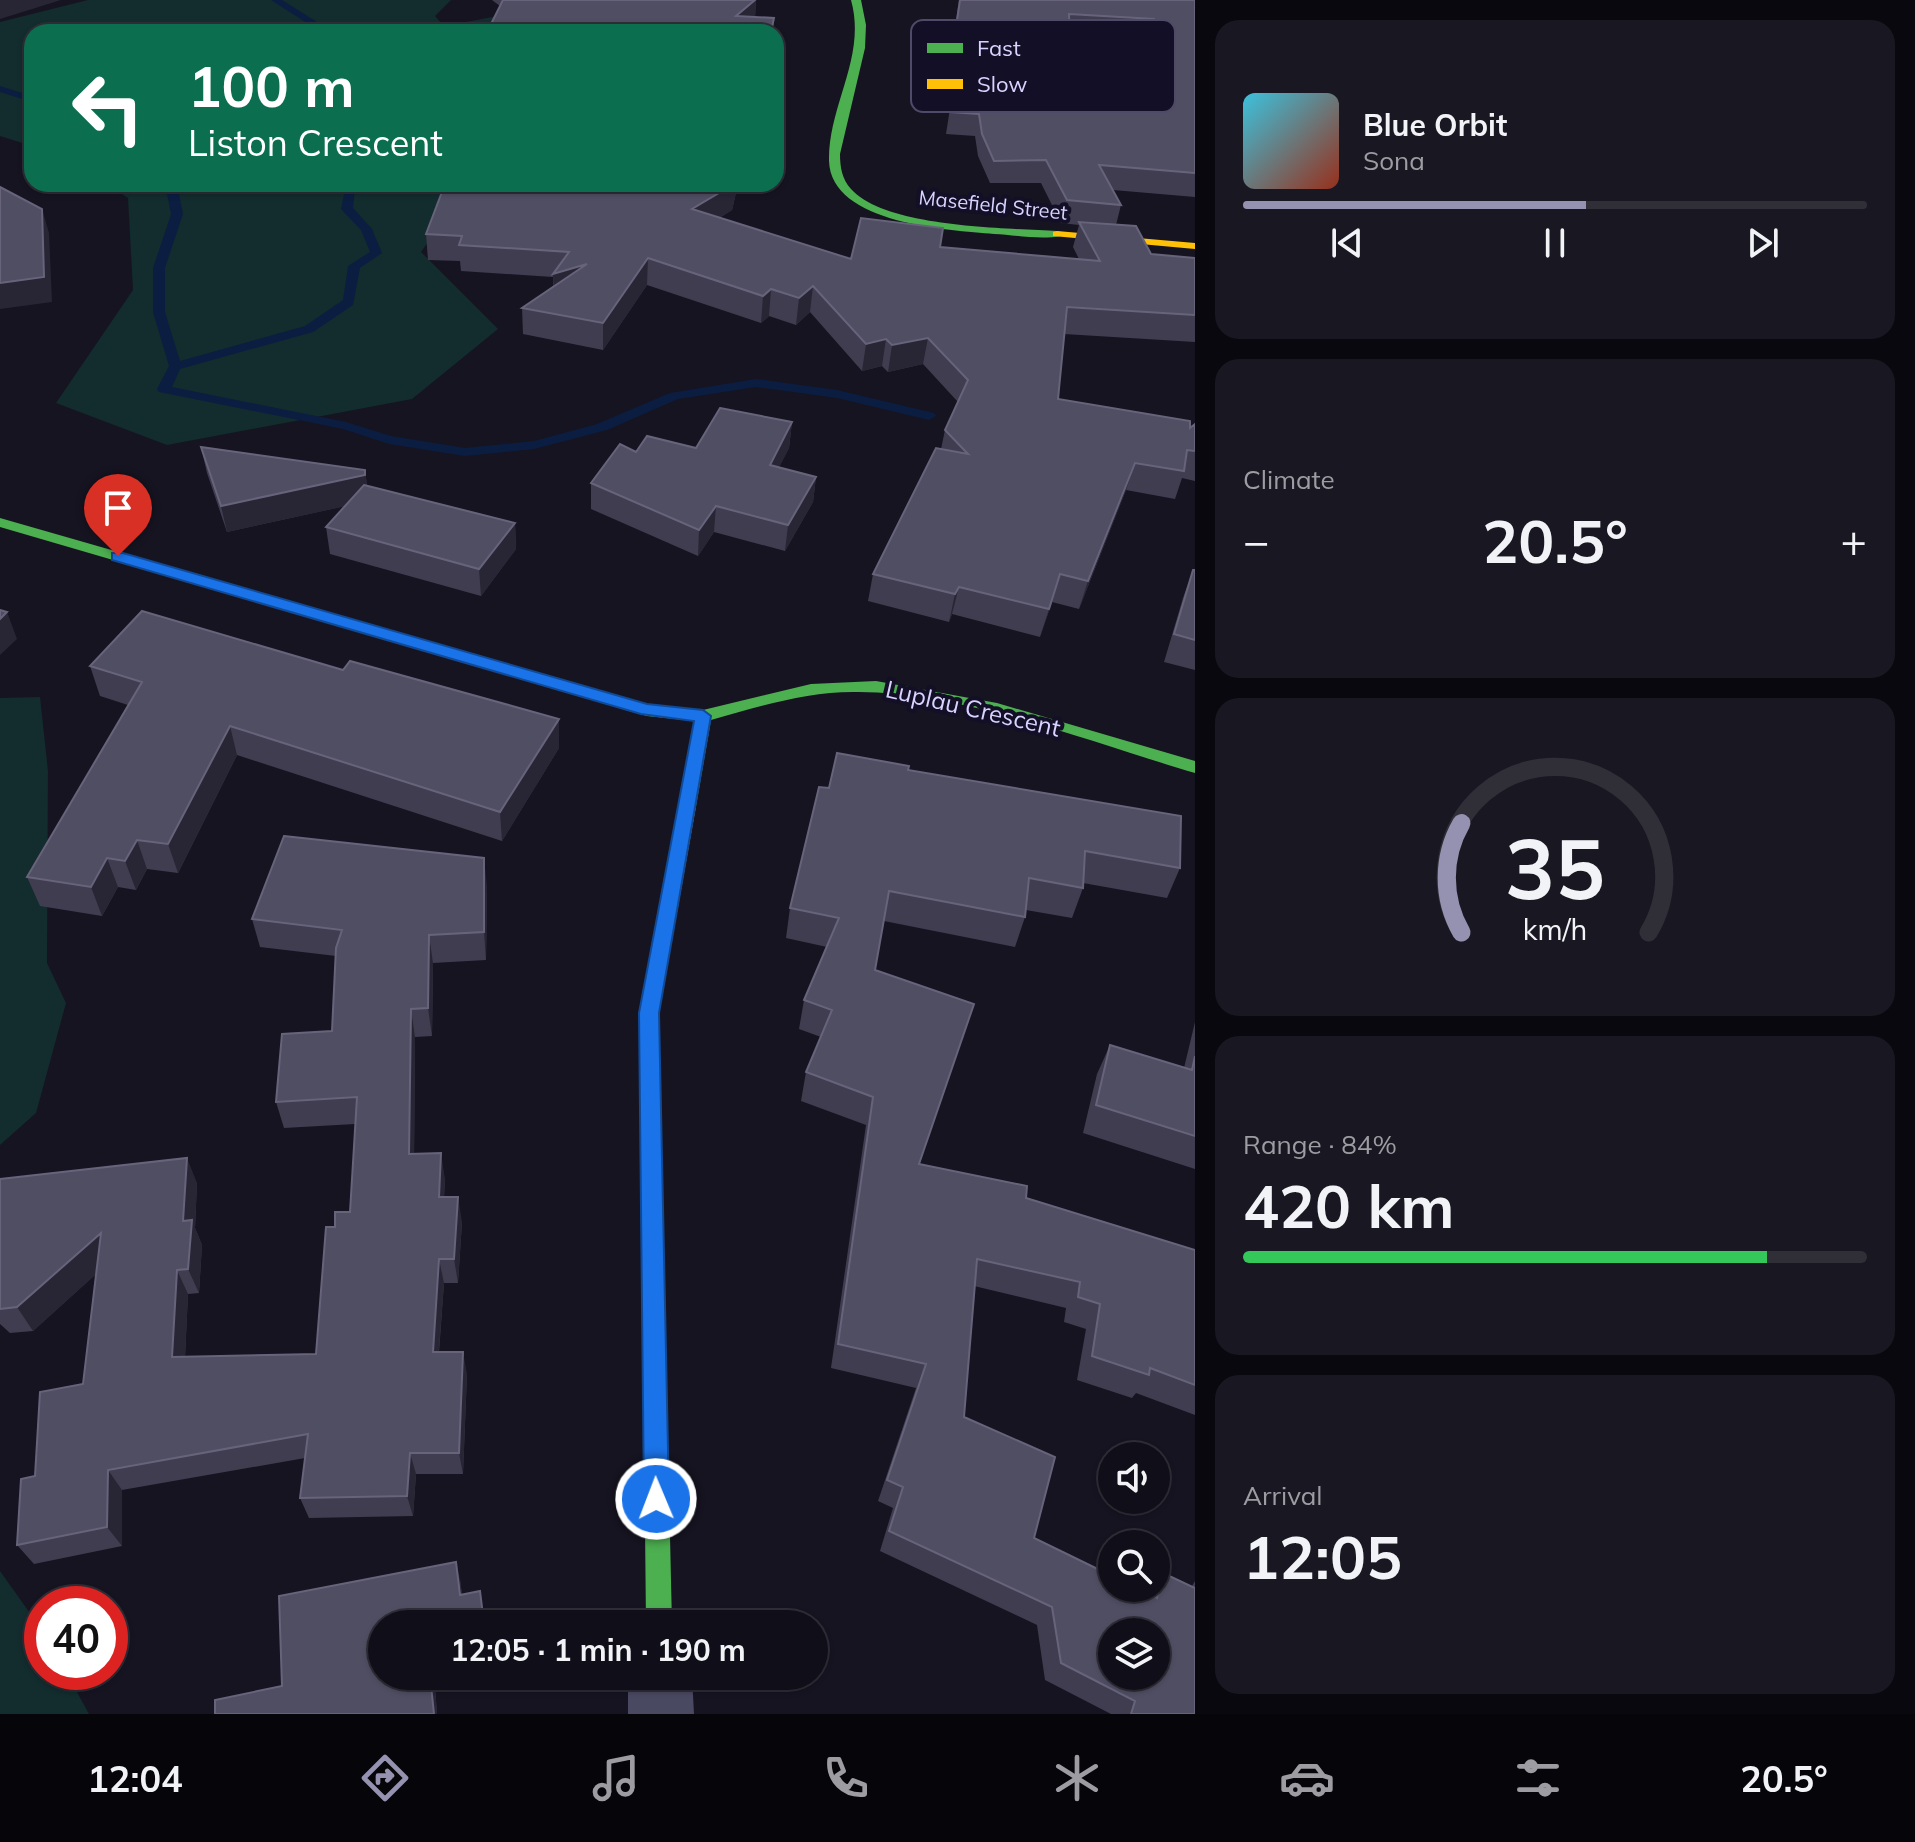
<!DOCTYPE html>
<html lang="en">
<head>
<meta charset="utf-8">
<style>
	:root { --surface:#100f19; --page:#191822; --text:#f1f3f6; --muted:#9c9ca2; --line:#302f38; --accent:#9591b1 }
	body { margin:0; font-family:Mulish,sans-serif; background:var(--page); color:var(--text); height:100vh; display:flex; flex-direction:column; font-size:30px; white-space:nowrap }
	* { box-sizing:border-box; margin:0 }
	p { font-size:26px; color:var(--muted) }
	.icon { flex:none; width:44px; height:44px; fill:none; stroke:currentColor; stroke-width:2; stroke-linecap:round; stroke-linejoin:round }
	.map { position:relative; flex:1; overflow:hidden }
	.drawer { display:flex; flex-direction:column; gap:20px; padding:20px; background:#09080e; width:720px }
	.drawer>* { flex:none }
	.guide { position:absolute; left:24px; top:24px; width:760px; height:168px; border-radius:24px; box-shadow:0 2px 6px #0004,0 0 0 2px var(--line); background:#0b6e4f; color:#fff; overflow:hidden }
	.controls { position:absolute; left:1098px; top:1442px; display:grid; gap:16px }
	.controls a { display:grid; place-items:center; width:72px; height:72px; border-radius:50%; background:var(--surface); box-shadow:0 2px 6px #0004,0 0 0 2px var(--line); font-size:40px }
	.speed { position:absolute; left:24px; top:1586px; display:flex; gap:16px; font-size:40px; font-weight:700; text-align:center }
	.speed>* { display:grid; place-content:center; width:104px; height:104px; border-radius:50%; background:var(--surface); box-shadow:0 2px 6px #0004,0 0 0 2px var(--line); line-height:1 }
	.speed .limit { border:12px solid #d22; background:#fff; color:#111 }
	.pin { position:absolute; display:grid; place-items:center; width:68px; height:68px; color:#fff; margin:-82px -34px; border-radius:50% 50% 50% 0; rotate:-45deg; box-shadow:0 0 8px #0007 }
	.pin .icon { rotate:45deg }
	.me { position:absolute; width:88px; margin:-44px; rotate:359deg; stroke-linejoin:round; filter:drop-shadow(0 0 6px #0008) }
	.turn { display:flex; align-items:center; gap:28px; height:168px; padding:0 32px; font-size:36px }
	.turn .icon { width:104px; height:104px; stroke-width:2.5 }
	.turn b { display:block; font-size:56px; line-height:68px }
	.big { font-size:60px; font-weight:700; line-height:1.1 }
	.drawer .card { flex:1; display:flex; flex-direction:column; justify-content:center; gap:12px; min-width:0; padding:0 28px; border-radius:24px; background:var(--page) }
	.drawer .dial { align-items:center; gap:0 }
	.dial svg { height:208px; overflow:visible; fill:none; stroke:var(--line); stroke-width:7; stroke-linecap:round; text-anchor:middle }
	.dial text { fill:var(--text); stroke:none }
	.song { display:flex; align-items:center; gap:24px }
	.cover { width:96px; height:96px; border-radius:12px; background:linear-gradient(135deg,hsl(190 70% 55%),hsl(10 70% 35%)) }
	.played { height:8px; border-radius:4px; background:linear-gradient(90deg,var(--accent) 55%,var(--line) 55%) }
	.keys { display:flex; justify-content:space-around; direction:ltr }
	.heat { display:flex; justify-content:space-between; align-items:center; font-size:44px; direction:ltr }
	.charge { height:12px; border-radius:6px; background:linear-gradient(90deg,#34c759 84%,var(--line) 0) }
	.trip { position:absolute; left:368px; top:1610px; width:460px; height:80px; border-radius:40px; background:var(--surface); box-shadow:0 2px 6px #0004,0 0 0 2px var(--line); font-weight:700; line-height:80px; text-align:center }
	.dock { display:flex; height:128px; justify-content:space-around; align-items:center; background:#06060a; color:var(--muted) }
	.dock .icon { width:56px; height:56px }
	.dock .selected { color:var(--accent) }
	.dock b { font-size:36px; color:var(--text) }
	main { display:flex; flex:1; min-height:0 }
	.map>svg:first-child { display:block }
	.green { fill:#132c2d }
	.lines { fill:none; stroke-linecap:round; stroke-linejoin:round }
	.stream { fill:#0b1e41; fill-rule:evenodd }
	.street { fill:#4a4962; fill-rule:evenodd }
	.fast { fill:#4caf50; fill-rule:evenodd }
	.slow { fill:#ffc107; fill-rule:evenodd }
	.wall { fill:#403d50; fill-rule:evenodd }
	.shaded-wall { fill:#282635 }
	.building { fill:#504e63; stroke:#66637b; stroke-width:2; fill-rule:evenodd }
	.route { fill:#1a73e8; stroke:#114b97; stroke-width:2 }
	.labels { text-anchor:middle; stroke-width:8; stroke-linejoin:round; paint-order:stroke }
	.far-street-label { font-size:20px; fill:#d9d4ff; stroke:#130f26 }
	.street-label { font-size:24px; fill:#d9d4ff; stroke:#130f26 }
	.key { fill:#130f26; stroke:#4e4a67; stroke-width:2 }
	.key-label { font-size:22px; fill:#d9d4ff }
</style>
</head>
<body>
<main>
<div class="map">
<svg width="1195" height="1714" viewBox="0 0 1195 1714">
	<rect width="100%" height="100%" fill="#161421"/>
	<path class="green" d="M88,0H451L435,16L444,26L584,0H746L698,32H32V146L0,136V22Z
		M106,184H469L421,252L498,329L412,399L167,445L56,403L133,290L128,198Z
		M40,697L48,771L47,963L66,1003L36,1113L0,1145V698Z
		M0,1571L42,1630V1672H66L89,1714H0Z"/>
	<g class="lines">
		<path class="stream" d="M271,0H282L333,32H321Z
			M0,86L32,96V102L0,92Z
			M165,184H177L183,214L165,268V312L180,361L305,326L343,300L348,266L370,252L361,230L341,209L346,185L371,184L355,189L353,208L372,229L382,253L360,268L353,305L313,332L180,369L172,387L346,422L391,436L465,448L534,441L597,424L670,393L756,379L837,390L934,413L936,416L929,420L837,398L756,387L678,399L607,430L534,449L465,456L389,444L343,429L159,392L157,389L169,366L153,312V268L171,214Z"/>
		<path class="street" d="M628,1676H692L694,1714H628Z"/>
		<path class="fast" d="M851,0H861L866,25L865,48L840,154C840,167 842,179 851,189C886,228 1007,228 1057,231L1061,232V236C1040,240 1015,235 994,234C949,230 831,224 829,161C828,105 867,57 851,0Z
			M0,518L647,704L703,710L811,684L876,681L997,703L1195,761V773C1093,743 958,690 853,692C805,692 757,707 711,720L696,806L687,812L678,806L694,721L647,716L0,527Z
			M651,1131L658,1134L661,1140L672,1624H646L641,1140L644,1134Z"/>
		<path class="slow" d="M1057,231L1195,243V249L1053,236V232Z
			M687,800L696,806L659,1013L661,1140L658,1146L651,1149L644,1146L641,1140L639,1013L678,806Z"/>
	</g>
	<path class="wall" d="M492,0H756L755,17L774,18L773,32H487L500,6Z
		M959,0H1195V197L1113,190L1121,205L1116,225L1151,254L1195,258V342L1064,334L1058,399L1190,428L1195,424V481L1182,478L1175,499L1126,490L1079,609L1052,602L1040,637L952,614L949,622L868,601L873,574L941,449L945,430L958,402L923,364L888,372L882,366L862,371L810,312L796,325L769,316L761,323L647,285L603,350L523,334L522,308L553,286V277L461,271L460,261L428,260L426,234L445,184H738L732,210L719,218L851,259L940,247L1079,259L1073,247L1079,225L1061,223L1041,183H990L978,156L975,136L946,134L951,102L944,101ZM1069,35L1148,40L1155,112L1071,109Z
		M792,422L789,448L779,467L816,477L813,502L785,551L714,532L698,556L591,509V483L636,452L696,448Z
		M201,447L365,470L367,486L515,523L516,549L481,596L330,554L326,527L345,506L227,532L207,473Z
		M1193,570H1195V670L1164,662L1183,598Z
		M90,666L559,748L502,841L237,755L178,873L147,869L136,890L118,887L102,916L40,906L27,877L128,705L100,696Z
		M908,770L1180,868L1167,898L1083,883V888L1072,918L1026,910L1025,917L1015,947L884,921L875,970L919,1164L1195,1250V1415L1136,1393L1132,1398L1077,1380L1086,1329L1064,1322L1066,1308L974,1286L964,1417L1034,1538L1145,1592L1149,1588H1156V1581L1163,1573L1192,1586L1195,1581V1714H1111L1045,1680L1037,1625L880,1551L893,1508L878,1501L916,1388L831,1368L866,1125L801,1101L806,1072L821,1037L799,1029L804,1000L827,947L786,938L790,908L829,788Z
		M487,886L486,960L433,963L432,1036L415,1037L414,1154L445,1179L444,1197L462,1222L458,1283H444L439,1352L467,1374L463,1474H416L413,1516L309,1518L300,1498L305,1458L122,1490V1546L34,1564L17,1545L35,1476L83,1384L96,1274L33,1331L10,1333L0,1324V1179L197,1183L195,1228L202,1245L199,1293L188,1294L185,1357L316,1354L335,1227L350,1212L355,1124L284,1128L276,1102L332,1031L336,956L260,947L252,919Z
		M1195,1022V1169L1083,1133L1097,1074L1110,1045L1184,1068Z
		M460,1579L462,1595L483,1607L382,1676H463L457,1677V1682L435,1687L437,1714H215L282,1686Z"/>
	<path class="shaded-wall" d="M0,0H61L0,19Z
		M755,0H756L755,22L736,16Z
		M734,184H738L732,210L690,235L692,209Z
		M42,209L49,233L52,302L0,309V283Z
		M648,258L647,285L603,350V323Z
		M587,264L554,300L553,274Z
		M813,286L810,312L796,325L799,298Z
		M771,289L769,316L761,323L763,296Z
		M928,338L923,364L888,372L892,345Z
		M886,339L882,366L862,371L866,344Z
		M792,422L789,448L767,491L770,465Z
		M1135,463L1126,490L1079,609L1088,581Z
		M365,470L369,501L227,532L221,506Z
		M816,477L813,502L785,551L788,525Z
		M716,506L714,532L698,556L699,530Z
		M515,523L516,549L481,596L479,569Z
		M1060,574L1052,602L1040,637L1049,609Z
		M959,587L952,614L949,622L955,594Z
		M7,612L17,639L0,655V619Z
		M559,719V748L502,841L500,812Z
		M230,726L237,755L178,873L168,844Z
		M137,840L147,869L136,890L125,861Z
		M107,858L118,887L102,916L91,887Z
		M484,858L487,886L486,960L484,932Z
		M429,935L433,963L432,1036L428,1008Z
		M411,1009L415,1037L414,1180L409,1154Z
		M441,1153L445,1179L443,1223L439,1197Z
		M187,1158L197,1183L195,1228L202,1245L199,1293L188,1269L183,1221Z
		M458,1197L462,1222L458,1283L454,1259Z
		M101,1233L114,1258L33,1331L17,1307Z
		M439,1259L444,1283L437,1375L433,1352Z
		M177,1270L188,1294L184,1379L172,1357Z
		M463,1352L467,1374L463,1474L459,1453Z
		M410,1453L416,1474L413,1516L407,1496Z
		M108,1470L122,1490V1546L107,1527Z
		M456,1562L460,1579L463,1611L460,1595Z
		M430,1676L435,1687L437,1714H434Z"/>
	<path class="building" d="M503,0H755L736,16L774,18L771,32H487Z
		M960,0H1195V173L1099,165L1121,205L1067,200L1046,160L994,161L982,134L979,114L950,112L955,80H948ZM1069,14L1154,19L1162,112L1071,109Z
		M445,184H734L692,209L851,259L861,218L943,228L940,247L1100,261L1079,222L1136,226L1151,254L1195,258V315L1067,307L1058,399L1190,421V428L1195,424V451L1187,450L1184,471L1135,463L1088,581L1060,574L1049,609L959,587L955,594L873,574L936,448L968,454L945,430L968,380L928,338L892,345L886,339L866,344L813,286L799,298L771,289L763,296L648,258L603,323L522,308L587,264L553,274L569,252L459,245L462,236L426,234Z
		M0,187L42,209L44,277L0,283Z
		M720,408L792,422L770,465L816,477L788,525L716,506L699,530L591,483L620,444L636,452L647,436L696,448Z
		M201,447L365,470V475L221,506Z
		M364,485L515,523L479,569L326,527Z
		M1193,570H1195V640L1174,634Z
		M0,610L7,612L0,619Z
		M142,611L343,670L350,661L559,719L500,812L230,726L168,844L137,840L125,861L107,858L91,887L27,877L142,682L90,666Z
		M837,753L909,766L908,770L1181,816L1180,868L1085,851L1083,888L1029,878L1025,917L889,891L875,970L974,1004L919,1164L1027,1186L1026,1198L1195,1250V1385L1150,1368L1149,1375L1092,1356L1100,1304L1078,1297L1080,1282L977,1259L964,1417L1055,1457L1034,1538L1112,1576V1588H1136L1157,1598L1163,1573L1195,1588V1714H1131L1135,1701L1061,1663L1052,1607L889,1531L903,1487L887,1480L926,1364L838,1344L873,1097L806,1072L832,1010L804,1000L839,918L790,908L819,787L829,788ZM1112,1632H1156V1676H1112Z
		M284,836L484,858V932L429,935L428,1008L411,1009L409,1154L441,1153L439,1197H458L454,1259H439L433,1352H463L459,1453H410L407,1496L300,1498L308,1434L108,1470L107,1527L17,1545L21,1479L35,1476L40,1392L83,1384L101,1233L17,1307L0,1309V1179L187,1158L183,1221L192,1220L188,1269L177,1270L172,1357L316,1354L326,1227H335V1212H350L357,1097L276,1102L282,1034L332,1031L336,948L342,930L252,919Z
		M1110,1045L1192,1070L1195,1056V1136L1096,1105Z
		M456,1562L460,1595L480,1591L484,1624H382V1676H430L434,1714H215V1700L282,1686L279,1596Z"/>
	<path class="route" d="M112,553H123L647,704L703,710L711,716L659,1013L669,1499L665,1507L656,1511L647,1507L644,1499L639,1013L694,721L641,714L112,560Z"/>
	<g class="labels">
		<g class="far-street-label">
			<text transform="translate(993 205) rotate(6)" y="7">Masefield Street</text>
		</g>
		<g class="street-label">
			<text transform="translate(973 709) rotate(13)" y="8">Luplau Crescent</text>
		</g>
	</g>
	<rect x="911" y="20" width="264" height="92" rx="12" class="key"/>
	<rect x="927" y="43" width="36" height="10" fill="#4caf50"/>
	<rect x="927" y="79" width="36" height="10" fill="#ffc107"/>
	<g class="key-label">
		<text x="977" y="56">Fast</text>
		<text x="977" y="92">Slow</text>
	</g>
</svg>
<div class="controls">
<a><svg class="icon" aria-label="sound" viewBox="0 0 24 24"><path d="M4 9h4l5-4v14l-5-4H4zM17 9q2 3 0 6"/></svg></a>
<a><svg class="icon" aria-label="search" viewBox="0 0 24 24"><circle cx="10" cy="10" r="6"/><path d="M15 15l6 6"/></svg></a>
<a><svg class="icon" aria-label="layers" viewBox="0 0 24 24"><path d="M12 4l9 5-9 5-9-5zM3 14l9 5 9-5"/></svg></a>
</div>
<div class="speed"><div class="limit">40</div></div>
<div class="pin" style="left:118px;top:556px;background:#d93025"><svg class="icon" aria-label="arrive" viewBox="0 0 24 24"><path d="M6 21V4h12l-3 4 3 4H6"/></svg></div>
<svg class="me" style="left:656px;top:1499px" viewBox="-20 -20 40 40"><circle r="17" fill="#1a73e8" stroke="#fff" stroke-width="3"/><path d="M0-11L8 9 0 5-8 9z" fill="#fff"/></svg>
<div class="trip">12:05 · 1 min · 190 m</div>
<div class="guide">
<div class="turn"><svg class="icon" aria-label="left" viewBox="0 0 24 24"><path d="M17 20v-9H6M10 6l-5 5 5 5"/></svg><div><b>100 m</b>Liston Crescent</div></div>
</div>
</div>
<section class="drawer">
<div class="card">
<div class="song"><i class="cover"></i><div><b>Blue Orbit</b><p>Sona</p></div></div>
<div class="played"></div>
<div class="keys"><svg class="icon" aria-label="previous" viewBox="0 0 24 24"><path d="M18 5L8 12l10 7zM5 5v14"/></svg><svg class="icon" aria-label="pause" viewBox="0 0 24 24"><path d="M8 5v14M16 5v14"/></svg><svg class="icon" aria-label="next" viewBox="0 0 24 24"><path d="M6 5l10 7-10 7zM19 5v14"/></svg></div>
</div>
<div class="card"><p>Climate</p>
<div class="heat"><a>−</a><b class="big">20.5°</b><a>+</a></div>
</div>
<div class="card dial"><svg viewBox="0 0 100 80">
<path d="M14 69A42 42 0 1 1 86 69"/>
<path d="M14 69A42 42 0 0 1 14 27" stroke="#9591b1"/>
<text x="50" y="56" font-size="32" font-weight="700">35</text>
<text x="50" y="72" font-size="11">km/h</text>
</svg></div>
<div class="card"><p>Range · 84%</p><b class="big">420 km</b><div class="charge"></div></div>
<div class="card"><p>Arrival</p><b class="big">12:05</b></div>
</section>
</main>
<nav class="dock">
<b>12:04</b>
<svg class="icon selected" aria-label="directions" viewBox="0 0 24 24"><path d="M12 3l9 9-9 9-9-9zM9 14v-3h6M13 9l2 2-2 2"/></svg>
<svg class="icon" aria-label="music" viewBox="0 0 24 24"><path d="M9 18V5l10-2v13"/><circle cx="6" cy="18" r="3"/><circle cx="16" cy="16" r="3"/></svg>
<svg class="icon" aria-label="phone" viewBox="0 0 24 24"><path d="M5 4h4l2 5-3 2q2 4 5 5l2-3 5 2v4C11 20 4 13 5 4z"/></svg>
<svg class="icon" aria-label="climate" viewBox="0 0 24 24"><path d="M12 3v18M4 7l16 10M4 17L20 7"/></svg>
<svg class="icon" aria-label="car" viewBox="0 0 24 24"><path d="M5 17H2v-5l4-1 3-4h7l3 4 3 1v5h-3M9 17h6M6 11h13"/><circle cx="7" cy="17" r="2"/><circle cx="17" cy="17" r="2"/></svg>
<svg class="icon" aria-label="filters" viewBox="0 0 24 24"><path d="M4 7h16M4 17h16"/><circle cx="9" cy="7" r="2"/><circle cx="15" cy="17" r="2"/></svg>
<b>20.5°</b>
</nav>
</body>
</html>
